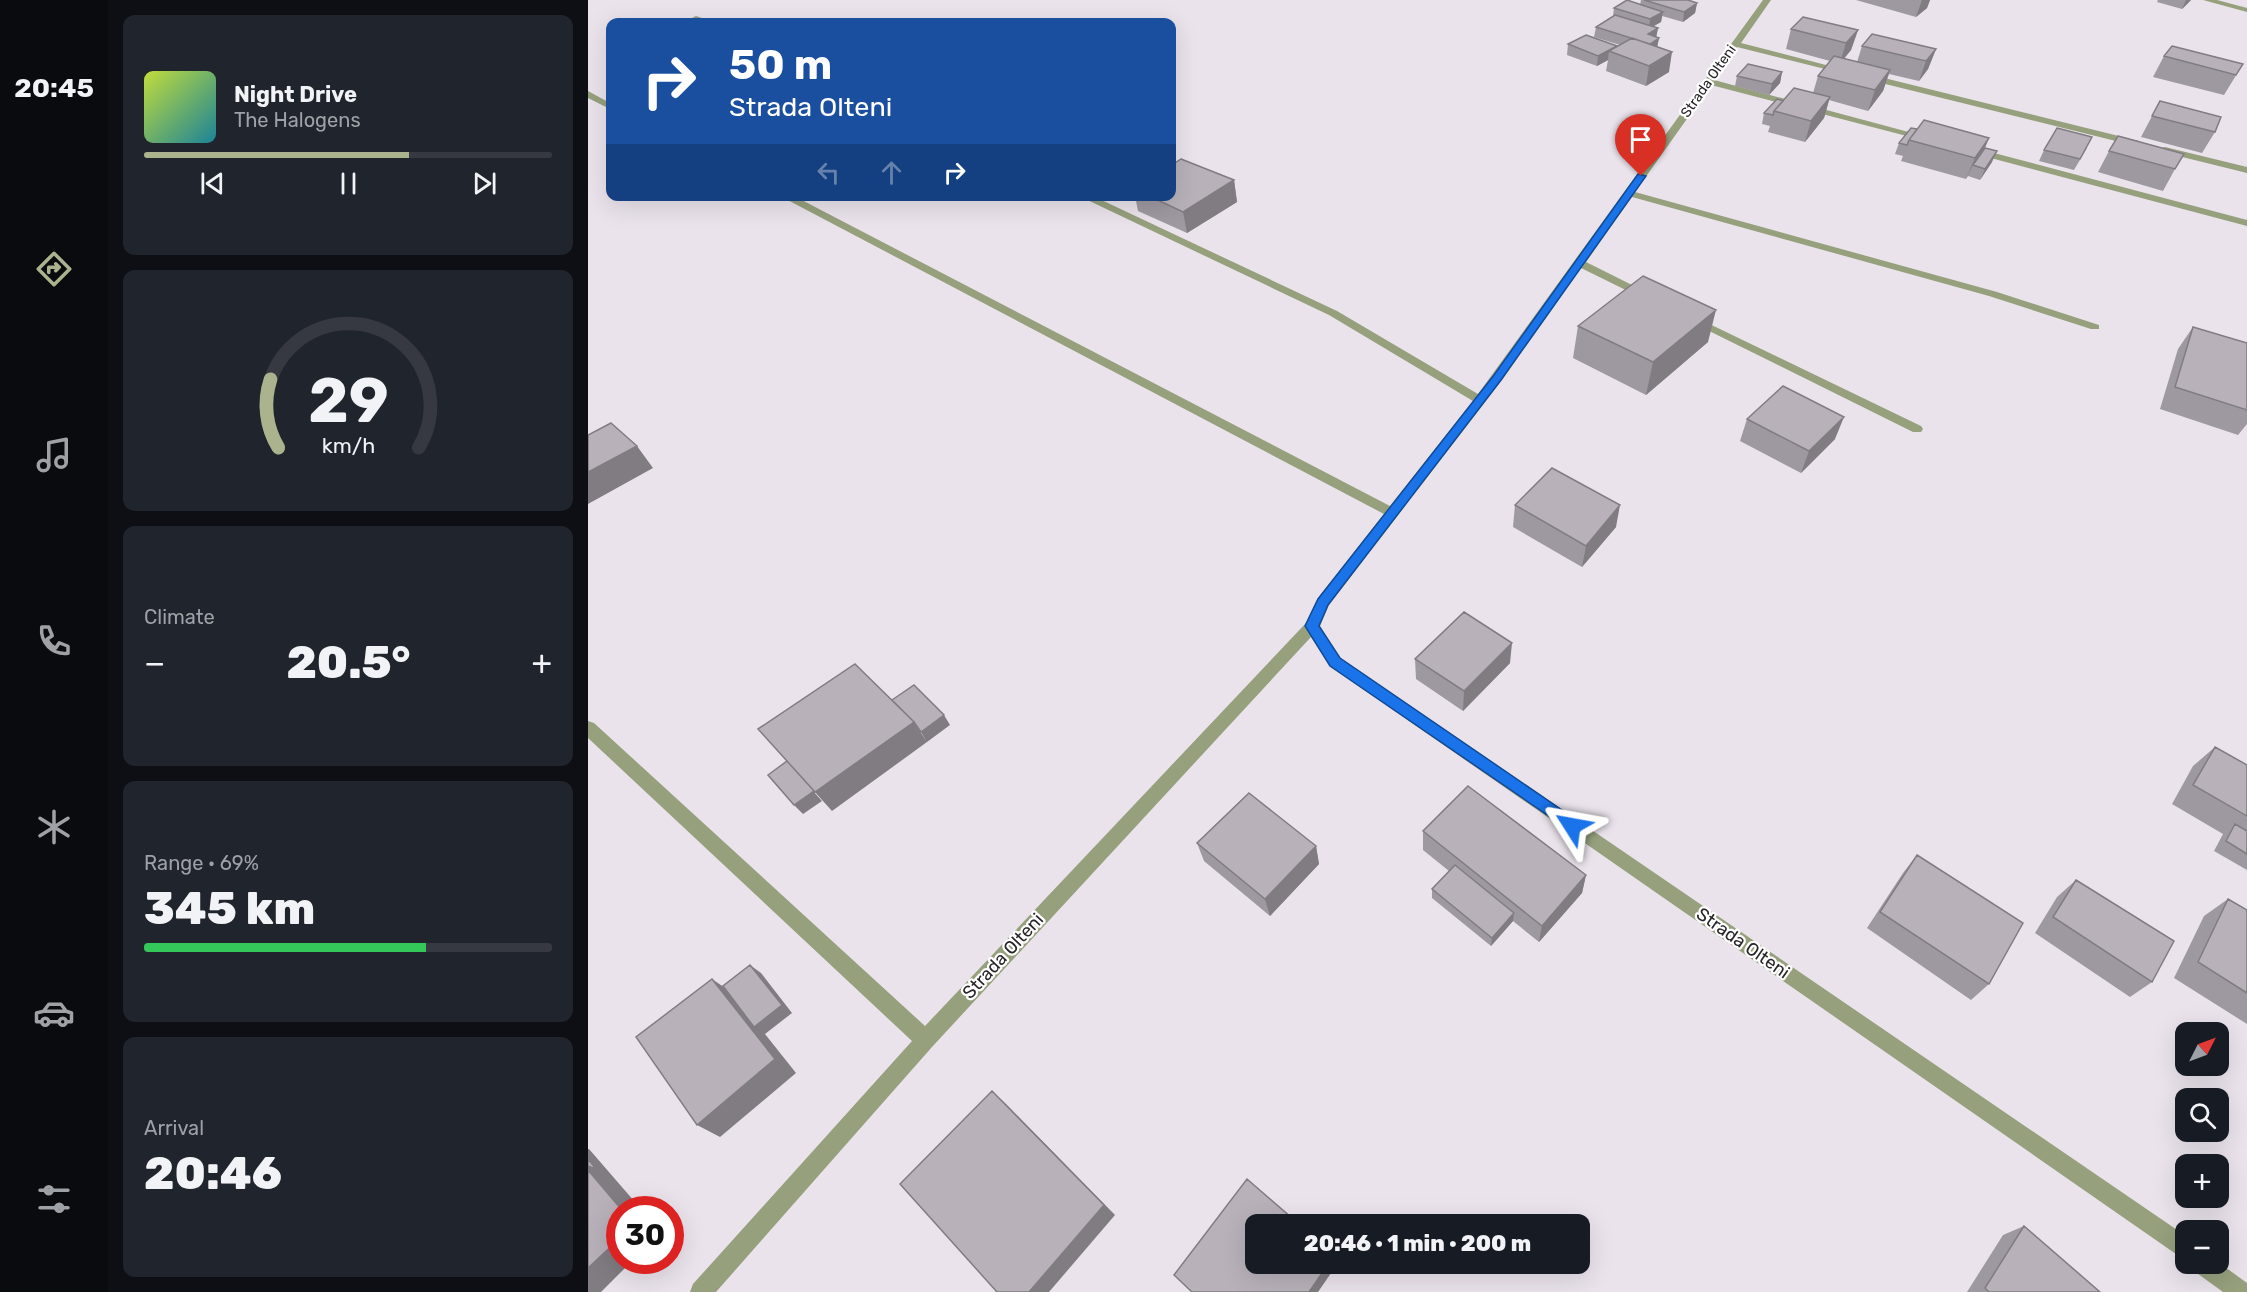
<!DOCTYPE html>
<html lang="en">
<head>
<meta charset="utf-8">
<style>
	:root { --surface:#171b24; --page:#20242c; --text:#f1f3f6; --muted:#9ea1a6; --line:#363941; --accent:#aab38d }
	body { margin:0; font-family:Rubik,sans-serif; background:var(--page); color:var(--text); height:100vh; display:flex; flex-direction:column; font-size:22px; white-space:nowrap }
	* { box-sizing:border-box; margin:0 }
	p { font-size:20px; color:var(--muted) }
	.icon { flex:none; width:33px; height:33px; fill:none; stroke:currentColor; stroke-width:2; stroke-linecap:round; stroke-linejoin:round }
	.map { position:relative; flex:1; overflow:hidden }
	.drawer { display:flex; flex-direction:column; gap:15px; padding:15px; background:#0d0f14; width:480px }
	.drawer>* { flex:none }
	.top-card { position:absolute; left:18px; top:18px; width:570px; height:183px; border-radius:12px; box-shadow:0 6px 24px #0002; background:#1a4fa0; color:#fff; overflow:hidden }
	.needle { width:39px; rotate:48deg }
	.fabs { position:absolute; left:1587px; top:1022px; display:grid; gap:12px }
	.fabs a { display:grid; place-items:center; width:54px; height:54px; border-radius:12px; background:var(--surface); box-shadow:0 6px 24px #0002; font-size:30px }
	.speed { position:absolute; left:18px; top:1196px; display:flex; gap:12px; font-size:30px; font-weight:700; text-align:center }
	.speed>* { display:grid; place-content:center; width:78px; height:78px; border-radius:50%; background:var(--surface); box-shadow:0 6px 24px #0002; line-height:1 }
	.speed .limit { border:9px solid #d22; background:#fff; color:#111 }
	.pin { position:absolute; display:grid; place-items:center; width:51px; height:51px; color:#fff; margin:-62px -26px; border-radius:50% 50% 50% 0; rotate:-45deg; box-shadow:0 0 6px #0007 }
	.pin .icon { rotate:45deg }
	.me { position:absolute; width:66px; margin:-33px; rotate:304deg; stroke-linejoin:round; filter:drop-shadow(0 0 4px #0008) }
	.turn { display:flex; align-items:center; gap:21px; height:126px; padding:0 24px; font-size:27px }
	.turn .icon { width:78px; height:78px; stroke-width:2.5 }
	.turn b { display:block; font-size:42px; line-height:51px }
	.lanes { display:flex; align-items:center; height:57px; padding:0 24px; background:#0003; justify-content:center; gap:30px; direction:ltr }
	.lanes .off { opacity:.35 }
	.big { font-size:45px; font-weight:800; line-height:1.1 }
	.drawer .widget { flex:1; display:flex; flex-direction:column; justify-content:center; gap:9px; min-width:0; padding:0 21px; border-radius:12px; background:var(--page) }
	.drawer .dial { align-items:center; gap:0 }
	.dial svg { height:156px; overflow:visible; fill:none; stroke:var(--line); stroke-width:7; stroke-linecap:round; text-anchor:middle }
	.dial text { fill:var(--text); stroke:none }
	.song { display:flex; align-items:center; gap:18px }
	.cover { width:72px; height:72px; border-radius:9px; background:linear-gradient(135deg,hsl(70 70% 55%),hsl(190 70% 35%)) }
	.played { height:6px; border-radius:3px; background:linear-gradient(90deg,var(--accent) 65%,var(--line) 65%) }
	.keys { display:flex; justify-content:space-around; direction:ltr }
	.heat { display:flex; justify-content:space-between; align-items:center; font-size:33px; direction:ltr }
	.charge { height:9px; border-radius:4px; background:linear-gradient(90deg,#34c759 69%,var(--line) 0) }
	.trip { position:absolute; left:657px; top:1214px; width:345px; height:60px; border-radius:12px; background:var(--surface); box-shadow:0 6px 24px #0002; font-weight:800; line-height:60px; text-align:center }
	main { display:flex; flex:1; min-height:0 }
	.dock { display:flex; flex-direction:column; width:108px; justify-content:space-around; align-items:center; background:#090b0e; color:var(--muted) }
	.dock .icon { width:42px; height:42px }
	.dock .current { color:var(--accent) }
	.dock b { font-size:27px; color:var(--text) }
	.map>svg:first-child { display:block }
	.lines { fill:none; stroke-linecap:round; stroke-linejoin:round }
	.street { fill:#96a07d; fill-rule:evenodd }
	.wall { fill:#9e98a0 }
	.shaded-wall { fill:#817c82 }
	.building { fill:#b8b1ba; stroke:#817c82; stroke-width:1.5 }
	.route { fill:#1a73e8; stroke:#114b97; stroke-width:1.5 }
	.labels { text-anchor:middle; stroke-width:4.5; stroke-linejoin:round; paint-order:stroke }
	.far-street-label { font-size:14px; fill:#282528; stroke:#fff }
	.near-street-label { font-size:18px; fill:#282528; stroke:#fff }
</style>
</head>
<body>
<main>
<nav class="dock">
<b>20:45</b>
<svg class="icon current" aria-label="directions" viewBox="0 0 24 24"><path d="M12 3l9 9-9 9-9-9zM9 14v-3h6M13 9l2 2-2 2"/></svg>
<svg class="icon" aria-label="music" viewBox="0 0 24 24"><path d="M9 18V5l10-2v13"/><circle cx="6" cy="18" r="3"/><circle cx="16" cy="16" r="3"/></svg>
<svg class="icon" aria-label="phone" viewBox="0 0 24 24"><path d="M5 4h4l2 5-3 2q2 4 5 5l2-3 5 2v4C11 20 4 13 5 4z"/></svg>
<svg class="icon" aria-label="climate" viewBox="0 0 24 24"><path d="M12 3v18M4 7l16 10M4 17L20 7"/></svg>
<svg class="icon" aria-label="car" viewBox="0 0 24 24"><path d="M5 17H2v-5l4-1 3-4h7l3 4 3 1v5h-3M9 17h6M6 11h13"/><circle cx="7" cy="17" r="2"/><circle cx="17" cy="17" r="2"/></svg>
<svg class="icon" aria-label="filters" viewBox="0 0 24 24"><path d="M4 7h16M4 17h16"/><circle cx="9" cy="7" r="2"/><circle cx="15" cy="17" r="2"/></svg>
</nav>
<section class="drawer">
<div class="widget">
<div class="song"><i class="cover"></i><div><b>Night Drive</b><p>The Halogens</p></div></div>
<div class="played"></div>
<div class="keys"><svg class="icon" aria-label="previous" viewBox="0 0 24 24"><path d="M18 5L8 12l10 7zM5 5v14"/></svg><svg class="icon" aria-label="pause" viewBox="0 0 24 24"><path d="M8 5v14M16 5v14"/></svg><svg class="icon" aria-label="next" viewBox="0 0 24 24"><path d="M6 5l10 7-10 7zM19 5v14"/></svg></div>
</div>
<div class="widget dial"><svg viewBox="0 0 100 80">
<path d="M14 69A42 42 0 1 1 86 69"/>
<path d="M14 69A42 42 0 0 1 10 34" stroke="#aab38d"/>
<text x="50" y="56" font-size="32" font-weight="700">29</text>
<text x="50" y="72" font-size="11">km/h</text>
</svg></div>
<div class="widget"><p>Climate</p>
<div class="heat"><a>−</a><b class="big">20.5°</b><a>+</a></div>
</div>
<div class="widget"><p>Range · 69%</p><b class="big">345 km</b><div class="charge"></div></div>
<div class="widget"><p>Arrival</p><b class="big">20:46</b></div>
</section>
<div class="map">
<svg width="1659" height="1292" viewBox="0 0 1659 1292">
	<rect width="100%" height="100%" fill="#eae3ec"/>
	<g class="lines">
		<path class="street" d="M1175,0H1183L1153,43L1261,71L1257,74L1149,47L1126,80L1343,138L1338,141L1123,85L1047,192L1409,292L1511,325V329H1503L1401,296L1044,197L998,262L1062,294V298H1054L993,268L914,380L741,605L732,626L752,658L1598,1236V1261L742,666L723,637L344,1047L128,1292H102L105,1284L324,1041L0,738V721L6,723L337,1026L718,623L730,598L796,514L192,196H206L802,506L885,401L741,315L491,196H505L749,311L890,394Z
			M1615,0H1629L1659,8V12Z
			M108,16L120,20L121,22C115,23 108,23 104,18Z
			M1280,74L1551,141L1553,143L1548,146L1277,79V75Z
			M0,91L22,103V109L0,98Z
			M1577,147L1659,167V173L1574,152V148Z
			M1387,148L1659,220V226L1384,153L1382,151Z
			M1107,317L1333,426L1335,429L1333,432H1325L1103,322L1101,320Z
			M1630,1262L1659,1283V1292H1635L1606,1271L1603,1263Z"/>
	</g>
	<path class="wall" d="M1053,0H1100L1109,3L1107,13L1095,22L1074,16L1073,22L1065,26L1070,28L1068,37L1071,38L1069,47L1081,72L1058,86L1018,71L1020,60L1009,66L979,55L980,44L1029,46V47L1032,45L1006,37L1008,27L1025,16L1026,8L1052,5Z
		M1268,0H1342L1339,8L1328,17Z
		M1570,0H1603L1594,9L1569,2Z
		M1203,29L1270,30L1263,50L1256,59L1269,62L1274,46L1348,49L1340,69L1331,81L1301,74L1295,91L1280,111L1241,100L1236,118L1217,142L1180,132L1182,126L1174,124L1176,113L1195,101L1225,93L1230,76L1242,61L1198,49Z
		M1576,56L1655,64L1636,95L1565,77Z
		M1194,72L1192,83L1181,95L1147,86L1149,76Z
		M1572,101L1627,132L1614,153L1553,137Z
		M1329,129L1401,138L1397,148L1404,162L1392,180L1380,176L1378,179L1313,161L1315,156L1307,154L1311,143Z
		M1499,148L1486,170L1451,161L1456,150Z
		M1521,151L1587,169L1575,191L1510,172Z
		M646,180L649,202L599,233L550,211L547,196H584Z
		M990,326L1120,342L1058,395L985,358Z
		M1605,327L1659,343V424L1650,435L1572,409L1590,349Z
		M1159,419L1247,439L1213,473L1152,441Z
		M927,505L1028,527L994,567L925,527Z
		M827,659L922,663L875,711L828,679Z
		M1627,747L1659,765V870L1626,851L1635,834L1584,804L1605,766Z
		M835,831L998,875L994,893L951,942L925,921L903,946L844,898V889L861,871L835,850Z
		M609,843L728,846L731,864L682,916L616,861Z
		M1329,855L1401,984L1383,1000L1279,928L1315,873Z
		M1488,880L1564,982L1542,997L1447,933L1469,897Z
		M1640,899L1659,910V1024L1586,978L1616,916Z
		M1436,1226L1512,1292H1379L1415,1235Z"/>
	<path class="shaded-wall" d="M1334,0H1342L1339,8L1328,17Z
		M1598,0H1603L1594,9Z
		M1109,3L1107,13L1095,22L1096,12Z
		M1075,12L1073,22L1061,29L1062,19Z
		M1070,28L1068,38L1060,34Z
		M1270,30L1263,50L1252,63L1258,43Z
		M1071,38L1069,48L1062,44Z
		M1029,46L1028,54L1021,51L1020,60L1009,66L1010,56Z
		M1348,49L1340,69L1331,81L1338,61Z
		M1084,52L1081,72L1058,86L1061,66Z
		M1302,70L1295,91L1280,111L1287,90Z
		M1194,72L1192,83L1181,95L1184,84Z
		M1242,97L1236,118L1217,142L1223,121Z
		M1401,138L1392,159L1385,165L1378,179L1387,158Z
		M1409,151L1404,162L1392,180L1397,169Z
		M646,180L649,202L599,233L595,212Z
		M1128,310L1120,342L1058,395L1065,362Z
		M1256,417L1247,439L1213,473L1221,451Z
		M49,446L65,468L0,504V472Z
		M1032,505L1028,527L994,567L998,546Z
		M924,643L922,663L875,711L876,691Z
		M356,715L362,725L339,742L333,732Z
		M326,722L339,742L244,811L226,791Z
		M225,791L234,801L215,814L206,805Z
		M728,846L731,864L682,916L677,899Z
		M998,875L994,893L951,942L954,926Z
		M926,913L925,921L903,946L904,938Z
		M162,965L173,973L204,1013L177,1034L208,1073L132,1137L109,1125L124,979L146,994Z
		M404,1091L418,1104L527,1215L461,1292H441Z
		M0,1149H1L53,1209H33L0,1170Z
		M32,1238V1260H45L13,1292H0V1268Z
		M741,1263H750L730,1292H721Z"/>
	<path class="building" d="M1039,0L1075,12L1062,19L1026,8Z
		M1056,0H1100L1109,3L1096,12Z
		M1027,15L1070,28L1060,34L1071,38L1062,44L1008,27Z
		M1215,17L1270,30L1258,43L1203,29Z
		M1284,34L1348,49L1338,61L1274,46Z
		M998,35L1029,46L1010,56L980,44Z
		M1044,38L1084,52L1061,66L1021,51Z
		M1584,46L1655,64L1648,75L1576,56Z
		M1246,56L1302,70L1287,90L1230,76Z
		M1160,64L1194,72L1184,84L1149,76Z
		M1206,88L1242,97L1223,121L1186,111Z
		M1189,99L1195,101L1186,111L1185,115L1176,113Z
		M1572,101L1633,117L1627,132L1564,116Z
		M1336,120L1401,138L1387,158L1321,140Z
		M1323,128L1329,129L1321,140L1319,145L1311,143Z
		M1469,128L1504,137L1492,159L1456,150Z
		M1530,136L1596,154L1587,169L1521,151Z
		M1397,148L1409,151L1397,169L1385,165Z
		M593,159L646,180L595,212L561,196H584V165Z
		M1055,276L1128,310L1065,362L990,326Z
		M1605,327L1659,343V410L1587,387Z
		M1195,386L1256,417L1221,451L1159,419Z
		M23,423L49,446L0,472V435Z
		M964,468L1032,505L998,546L927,505Z
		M876,612L924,643L876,691L827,659Z
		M267,664L326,722L227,792L170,729Z
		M326,685L356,715L333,732L326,722L304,700Z
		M1627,747L1659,765V816L1605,785Z
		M199,761L226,791L206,805L180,775Z
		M880,786L998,875L954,926L835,831Z
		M661,793L728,846L677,899L609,843Z
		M1647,824L1659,831V854L1638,841Z
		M1329,855L1435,923L1401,984L1292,912Z
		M867,865L926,913L904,938L844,889Z
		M1488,880L1586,941L1564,982L1465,917Z
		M1640,899L1659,910V993L1610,962Z
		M162,965L194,1005L166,1027L135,986Z
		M124,979L187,1059L109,1125L48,1037Z
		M404,1091L516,1205L441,1292H409L312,1184Z
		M0,1159L8,1169L0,1166Z
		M0,1170L33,1209H32V1238L0,1268Z
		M659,1179L711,1224H668V1263H741L721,1292H604L586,1275Z
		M1436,1226L1512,1292H1401L1397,1288Z"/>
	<path class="route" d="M1050,174L1058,176L913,380L740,605L731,626L752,658L990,821L992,826L990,830L984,832L742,666L717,626L730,599L906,375Z"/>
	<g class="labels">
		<g class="far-street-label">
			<text transform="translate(1120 81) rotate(-55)" y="5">Strada Olteni</text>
		</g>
		<g class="near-street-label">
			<text transform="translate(1155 943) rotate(35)" y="6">Strada Olteni</text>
			<text transform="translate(415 956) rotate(-47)" y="6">Strada Olteni</text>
		</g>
	</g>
</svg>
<div class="fabs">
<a><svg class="needle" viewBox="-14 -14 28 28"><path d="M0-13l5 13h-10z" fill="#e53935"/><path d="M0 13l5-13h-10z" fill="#9ea1a6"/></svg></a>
<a><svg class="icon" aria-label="search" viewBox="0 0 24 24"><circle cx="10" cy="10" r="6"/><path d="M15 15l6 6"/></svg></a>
<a>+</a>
<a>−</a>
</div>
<div class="speed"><div class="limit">30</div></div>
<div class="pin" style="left:1053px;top:176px;background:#d93025"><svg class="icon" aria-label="arrive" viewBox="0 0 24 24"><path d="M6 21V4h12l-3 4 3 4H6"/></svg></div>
<svg class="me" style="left:984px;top:826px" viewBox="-20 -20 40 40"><path d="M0-17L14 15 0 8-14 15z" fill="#1a73e8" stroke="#fff" stroke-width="4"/></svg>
<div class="trip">20:46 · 1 min · 200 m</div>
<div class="top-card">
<div class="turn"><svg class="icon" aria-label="right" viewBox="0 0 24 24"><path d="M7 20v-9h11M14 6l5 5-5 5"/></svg><div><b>50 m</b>Strada Olteni</div></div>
<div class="lanes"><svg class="icon off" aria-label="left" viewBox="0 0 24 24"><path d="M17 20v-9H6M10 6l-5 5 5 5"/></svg><svg class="icon off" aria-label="ahead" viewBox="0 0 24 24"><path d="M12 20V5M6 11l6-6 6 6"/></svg><svg class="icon" aria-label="right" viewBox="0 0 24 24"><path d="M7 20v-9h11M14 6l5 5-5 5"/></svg></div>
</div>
</div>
</main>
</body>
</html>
